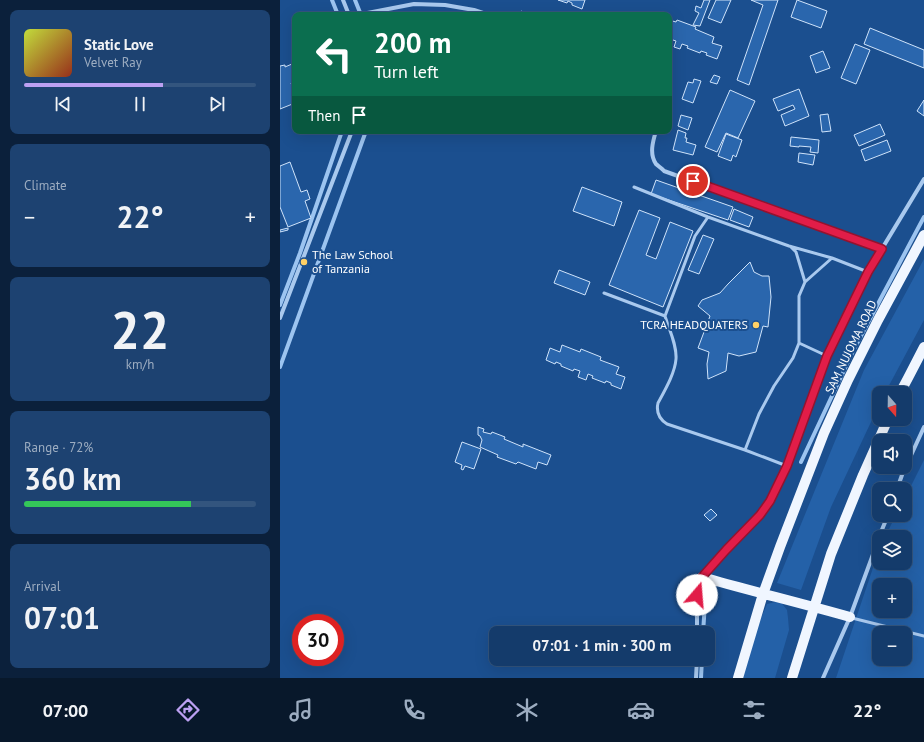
<!DOCTYPE html>
<html lang="en">
<head>
<meta charset="utf-8">
<style>
	:root { --surface:#143b6b; --page:#1d4271; --text:#f1f3f6; --muted:#9dadc1; --line:#33557e; --accent:#bca0f2 }
	body { margin:0; font-family:"PT Sans",sans-serif; background:var(--page); color:var(--text); height:100vh; display:flex; flex-direction:column; font-size:15px; white-space:nowrap }
	* { box-sizing:border-box; margin:0 }
	p { font-size:13px; color:var(--muted) }
	.icon { flex:none; width:22px; height:22px; fill:none; stroke:currentColor; stroke-width:2; stroke-linecap:round; stroke-linejoin:round }
	.map { position:relative; flex:1; overflow:hidden }
	.sheet { display:flex; flex-direction:column; gap:10px; padding:10px; background:#0b203b; width:280px }
	.sheet>* { flex:none }
	.hud { position:absolute; left:12px; top:12px; width:380px; height:122px; border-radius:8px; box-shadow:0 4px 16px #0002,0 0 0 1px var(--line); background:#0b6e4f; color:#fff; overflow:hidden }
	.needle { width:26px; rotate:160deg }
	.controls { position:absolute; left:592px; top:386px; display:grid; gap:8px }
	.controls a { display:grid; place-items:center; width:40px; height:40px; border-radius:8px; background:var(--surface); box-shadow:0 4px 16px #0002,0 0 0 1px var(--line); font-size:20px }
	.speed { position:absolute; left:12px; top:614px; display:flex; gap:8px; font-size:20px; font-weight:700; text-align:center }
	.speed>* { display:grid; place-content:center; width:52px; height:52px; border-radius:50%; background:var(--surface); box-shadow:0 4px 16px #0002,0 0 0 1px var(--line); line-height:1 }
	.speed .limit { border:6px solid #d22; background:#fff; color:#111 }
	.pin { position:absolute; display:grid; place-items:center; width:34px; height:34px; color:#fff; margin:-17px; border:2px solid #fff; border-radius:50%; box-shadow:0 1px 4px #0007 }
	.me { position:absolute; width:44px; margin:-22px; rotate:18deg; stroke-linejoin:round; filter:drop-shadow(0 0 3px #0008) }
	.turn { display:flex; align-items:center; gap:14px; height:84px; padding:0 16px; font-size:18px }
	.turn .icon { width:52px; height:52px; stroke-width:2.5 }
	.turn b { display:block; font-size:28px; line-height:34px }
	.then { display:flex; align-items:center; height:38px; padding:0 16px; background:#0003; gap:8px; font-size:15px }
	.big { font-size:30px; font-weight:800; line-height:1.1 }
	.sheet .card { flex:1; display:flex; flex-direction:column; justify-content:center; gap:6px; min-width:0; padding:0 14px; border-radius:8px; background:var(--page) }
	.sheet .dial { align-items:center; gap:0 }
	.dial b { font-size:52px; line-height:1 }
	.song { display:flex; align-items:center; gap:12px }
	.cover { width:48px; height:48px; border-radius:6px; background:linear-gradient(135deg,hsl(70 70% 55%),hsl(10 70% 35%)) }
	.played { height:4px; border-radius:2px; background:linear-gradient(90deg,var(--accent) 60%,var(--line) 60%) }
	.keys { display:flex; justify-content:space-around; direction:ltr }
	.heat { display:flex; justify-content:space-between; align-items:center; font-size:22px; direction:ltr }
	.charge { height:6px; border-radius:3px; background:linear-gradient(90deg,#34c759 72%,var(--line) 0) }
	.trip { position:absolute; left:209px; top:626px; width:226px; height:40px; border-radius:8px; background:var(--surface); box-shadow:0 4px 16px #0002,0 0 0 1px var(--line); font-weight:800; line-height:40px; text-align:center }
	.dock { display:flex; height:64px; justify-content:space-around; align-items:center; background:#08182b; color:var(--muted) }
	.dock .icon { width:28px; height:28px }
	.dock .active { color:var(--accent) }
	.dock b { font-size:18px; color:var(--text) }
	main { display:flex; flex:1; min-height:0 }
	.map>svg:first-child { display:block }
	.green { fill:#2461a8; fill-rule:evenodd }
	.lines { fill:none; stroke-linecap:round; stroke-linejoin:round }
	.stream { stroke:#9cc4f0; stroke-width:4 }
	.building { fill:#2a66ad; stroke:#cfe3fa }
	.lane { stroke:#a9c9ee; stroke-width:3 }
	.street { stroke:#a9c9ee; stroke-width:4 }
	.primary { stroke:#f0f6ff; stroke-width:10 }
	.route-casing { stroke:#92132f; stroke-width:10 }
	.route { stroke:#e11d48; stroke-width:7 }
	.poi-dot { fill:#ffd166; stroke:#1b4f8f; stroke-width:1.5 }
	.labels { text-anchor:middle; stroke-width:4; stroke-linejoin:round; paint-order:stroke }
	.poi-label { font-size:12px; fill:#fff; stroke:#1b4f8f; text-anchor:start }
	.street-label { font-size:12px; fill:#fff; stroke:#1b4f8f }
</style>
</head>
<body>
<main>
<section class="sheet">
<div class="card">
<div class="song"><i class="cover"></i><div><b>Static Love</b><p>Velvet Ray</p></div></div>
<div class="played"></div>
<div class="keys"><svg class="icon" aria-label="previous" viewBox="0 0 24 24"><path d="M18 5L8 12l10 7zM5 5v14"/></svg><svg class="icon" aria-label="pause" viewBox="0 0 24 24"><path d="M8 5v14M16 5v14"/></svg><svg class="icon" aria-label="next" viewBox="0 0 24 24"><path d="M6 5l10 7-10 7zM19 5v14"/></svg></div>
</div>
<div class="card"><p>Climate</p>
<div class="heat"><a>−</a><b class="big">22°</b><a>+</a></div>
</div>
<div class="card dial"><b>22</b><p>km/h</p></div>
<div class="card"><p>Range · 72%</p><b class="big">360 km</b><div class="charge"></div></div>
<div class="card"><p>Arrival</p><b class="big">07:01</b></div>
</section>
<div class="map">
<svg width="644" height="678" viewBox="0 0 644 678">
	<rect width="100%" height="100%" fill="#1b4f8f"/>
	<path class="green" d="M644,259V320L605,393H599V405L551,507L521,590L497,583L584,370Z
		M644,460V678H556L599,550V563H625V537H605L616,515H625V498ZM599,585H625V611H599ZM599,633H625V659H599Z
		M500,601L507,610L508,618L509,630L495,678H458L479,623L487,604Z"/>
	<g class="lines">
		<path class="stream" d="M52,0L58,15
			M75,0L81,15
			M0,305L20,253L62,131
			M0,367L86,131
			M521,462L574,349L644,217
			M423,633L425,603
			M421,678L422,659"/>
	</g>
	<path class="building" d="M278,0H305L302,9L292,5V3L288,1L287,3Z
		M424,0H430L420,26L413,25L419,13L415,11L416,6L421,8Z
		M436,0H451L441,23L428,18Z
		M471,0H498L469,85L457,80L483,5Z
		M517,0L547,11L541,28L511,17Z
		M241,11L248,14V15H239Z
		M389,20L396,22L397,20L416,27L415,29L434,37L432,43L442,46L437,59L426,55L427,53L421,51L420,53L407,48L408,46L402,44L400,49L394,47L396,41L390,39L389,41Z
		M590,28L644,50V68L584,44Z
		M575,44L590,50L576,84L561,78Z
		M543,51L550,68L536,73L530,56Z
		M12,64L15,73V82L11,83L15,93V103L0,109V66L5,65V67Z
		M434,75L440,77L437,84L430,82Z
		M414,79L421,81L413,103L402,99L408,82L413,83Z
		M519,89L529,116L505,126L501,115L515,109L513,105L498,111L493,99Z
		M450,90L475,101L458,138L446,133L437,152L425,147Z
		M644,100V116L637,111Z
		M548,114L551,131L542,132L540,115Z
		M401,115L412,118L408,130L398,126Z
		M600,124L605,135L579,146L574,135Z
		M398,130L406,133L405,138H407L406,142L416,145L413,155L393,150Z
		M446,134L462,140L456,157L453,155L451,161L438,156Z
		M511,137L539,140L538,153L530,152L531,147L519,146V147L510,146Z
		M607,140L611,151L585,161L581,150Z
		M519,153L535,155L533,165L518,162Z
		M10,162L21,192L27,190L30,199L25,201L31,218L8,227L0,207V166Z
		M376,180L453,207L448,220L371,194Z
		M302,187L342,202L334,226L293,211Z
		M454,209L473,217L469,227L450,220Z
		M359,210L380,218L366,255L376,259L390,222L413,231L383,307L329,285Z
		M8,228V230L0,232V230Z
		M423,235L434,239L419,274L408,270Z
		M470,262L474,272L482,276H489L491,297L488,327L483,326L476,352L459,356L448,353L446,371L428,379L427,364L429,352L418,348L430,316L418,306L422,300L440,293L448,284Z
		M279,270L310,282L305,295L274,283Z
		M282,345L300,352L301,349L321,357L320,360L339,367L336,374L345,377L341,389L331,385V383L326,381L325,383L312,378L313,376L308,374L306,380L298,377L300,371L294,369L293,371L281,366V364L276,362L275,364L266,360L270,348L280,352Z
		M198,427L204,429L203,432L211,434L212,432L225,437L224,439L243,447V444L271,455L267,465L258,462L256,469L238,462L236,464L217,457L218,455L200,447L202,440L200,436L198,435Z
		M182,442L201,449L194,469L185,466L183,470L181,469L182,465L175,462Z
		M431,509L437,515L430,521L424,515Z"/>
	<g class="lines">
		<path class="lane" d="M354,187L428,217L509,246L552,258L588,272
			M511,247L516,252L525,282
			M324,293L385,316C389,329 397,345 396,359C395,373 385,390 378,403C376,412 379,419 387,424L465,450L507,466
			M385,316L415,236L428,217
			M519,343L547,356
			M465,450L479,414L494,386L513,358L519,343V296L525,282L552,258
			M572,618L644,636"/>
		<path class="street" d="M63,0L69,15
			M77,15L134,4L165,5L194,10L209,15
			M376,131C373,141 369,154 376,164C378,166 382,168 384,171L602,249
			M0,318L72,131
			M617,489L622,475L644,427
			M599,537L608,515
			M417,633V595L422,577L446,550L480,515L490,501L507,466L547,356L588,272L644,179
			M416,678L417,659
			M543,678L570,617L599,538"/>
		<path class="primary" d="M620,393L628,378L644,347
			M422,577C471,591 521,603 570,617
			M458,678L483,594L500,547L544,433L568,380L598,320L644,235
			M512,678L551,554L583,475L608,419"/>
	</g>
	<g class="lines">
		<g class="route-casing">
			<path id="route" d="M413,181L602,249L588,272L547,356L507,466L490,501L480,515L446,550L422,577L417,595"/>
		</g>
		<use href="#route" class="route"/>
	</g>
	<g class="poi-dot">
		<circle cx="24" cy="262" r="4"/>
		<circle cx="476" cy="325" r="4"/>
	</g>
	<g class="labels">
		<g class="poi-label">
			<text x="32" y="259">The Law School<tspan x="32" dy="14">of Tanzania</tspan></text>
			<text x="468" y="329" text-anchor="end">TCRA HEADQUATERS</text>
		</g>
		<g class="street-label">
			<text transform="translate(571 347) rotate(-64)" y="4">SAM NUJOMA ROAD</text>
		</g>
	</g>
</svg>
<div class="controls">
<a><svg class="needle" viewBox="-14 -14 28 28"><path d="M0-13l5 13h-10z" fill="#e53935"/><path d="M0 13l5-13h-10z" fill="#9dadc1"/></svg></a>
<a><svg class="icon" aria-label="sound" viewBox="0 0 24 24"><path d="M4 9h4l5-4v14l-5-4H4zM17 9q2 3 0 6"/></svg></a>
<a><svg class="icon" aria-label="search" viewBox="0 0 24 24"><circle cx="10" cy="10" r="6"/><path d="M15 15l6 6"/></svg></a>
<a><svg class="icon" aria-label="layers" viewBox="0 0 24 24"><path d="M12 4l9 5-9 5-9-5zM3 14l9 5 9-5"/></svg></a>
<a>+</a>
<a>−</a>
</div>
<div class="speed"><div class="limit">30</div></div>
<div class="pin" style="left:413px;top:181px;background:#d93025"><svg class="icon" aria-label="arrive" viewBox="0 0 24 24"><path d="M6 21V4h12l-3 4 3 4H6"/></svg></div>
<svg class="me" style="left:417px;top:595px" viewBox="-20 -20 40 40"><circle r="19" fill="#fff"/><path d="M0-13L10 11 0 6-10 11z" fill="#e11d48"/></svg>
<div class="trip">07:01 · 1 min · 300 m</div>
<div class="hud">
<div class="turn"><svg class="icon" aria-label="left" viewBox="0 0 24 24"><path d="M17 20v-9H6M10 6l-5 5 5 5"/></svg><div><b>200 m</b>Turn left</div></div>
<div class="then">Then<svg class="icon" aria-label="arrive" viewBox="0 0 24 24"><path d="M6 21V4h12l-3 4 3 4H6"/></svg></div>
</div>
</div>
</main>
<nav class="dock">
<b>07:00</b>
<svg class="icon active" aria-label="directions" viewBox="0 0 24 24"><path d="M12 3l9 9-9 9-9-9zM9 14v-3h6M13 9l2 2-2 2"/></svg>
<svg class="icon" aria-label="music" viewBox="0 0 24 24"><path d="M9 18V5l10-2v13"/><circle cx="6" cy="18" r="3"/><circle cx="16" cy="16" r="3"/></svg>
<svg class="icon" aria-label="phone" viewBox="0 0 24 24"><path d="M5 4h4l2 5-3 2q2 4 5 5l2-3 5 2v4C11 20 4 13 5 4z"/></svg>
<svg class="icon" aria-label="climate" viewBox="0 0 24 24"><path d="M12 3v18M4 7l16 10M4 17L20 7"/></svg>
<svg class="icon" aria-label="car" viewBox="0 0 24 24"><path d="M5 17H2v-5l4-1 3-4h7l3 4 3 1v5h-3M9 17h6M6 11h13"/><circle cx="7" cy="17" r="2"/><circle cx="17" cy="17" r="2"/></svg>
<svg class="icon" aria-label="filters" viewBox="0 0 24 24"><path d="M4 7h16M4 17h16"/><circle cx="9" cy="7" r="2"/><circle cx="15" cy="17" r="2"/></svg>
<b>22°</b>
</nav>
</body>
</html>
